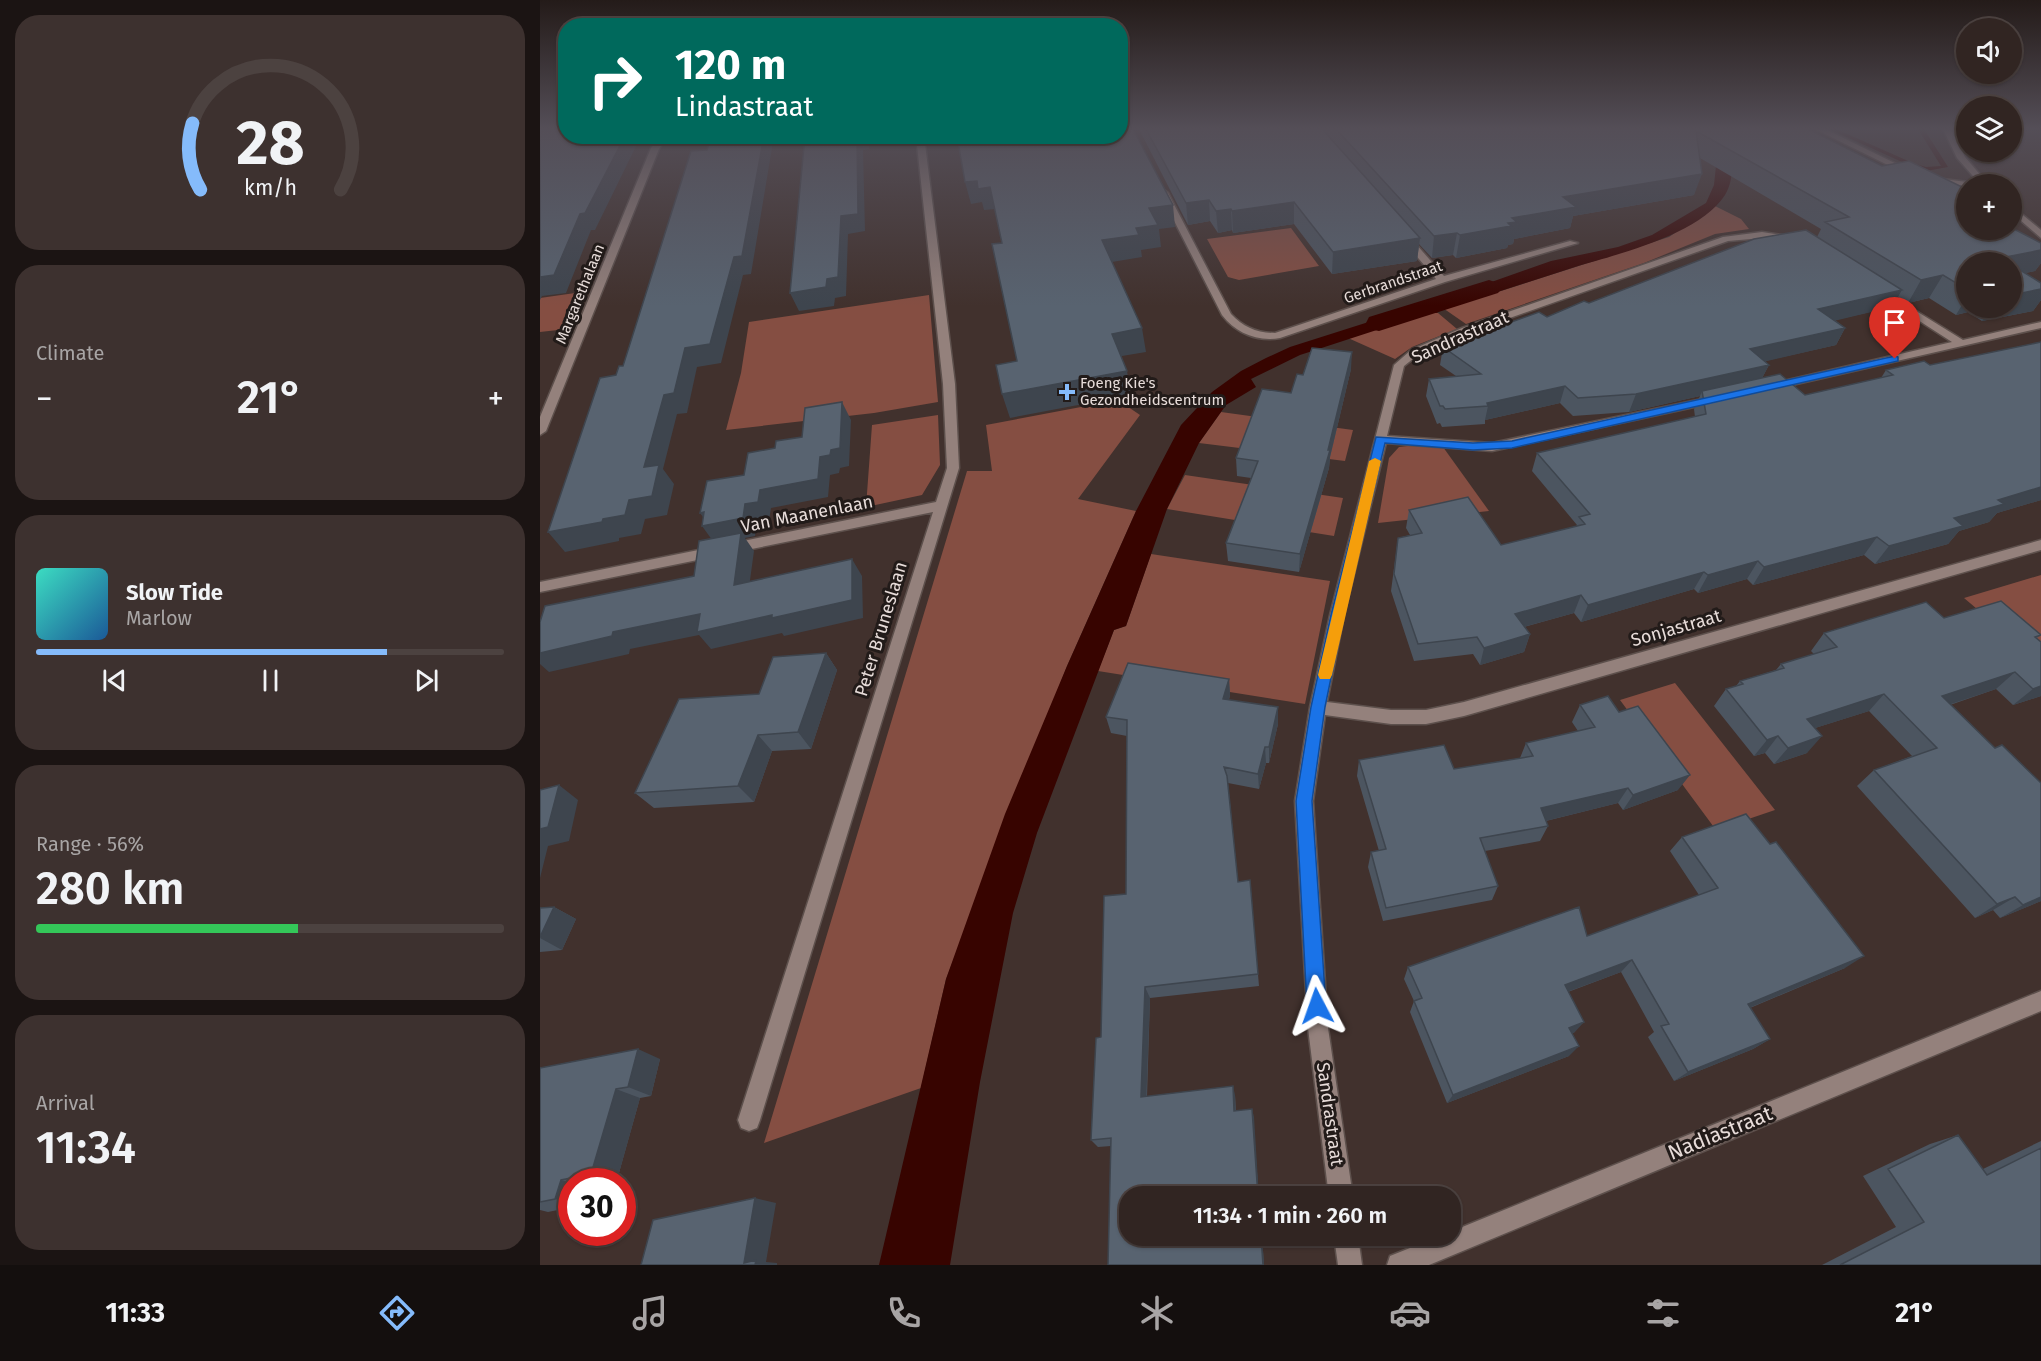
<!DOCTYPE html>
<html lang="en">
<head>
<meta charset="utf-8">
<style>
	:root { --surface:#312522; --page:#3d312f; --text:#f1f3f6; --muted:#a8a5a5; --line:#4c4240; --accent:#85bbfb }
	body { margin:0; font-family:"Fira Sans",sans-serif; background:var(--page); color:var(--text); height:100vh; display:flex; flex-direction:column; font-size:22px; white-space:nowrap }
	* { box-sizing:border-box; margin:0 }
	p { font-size:20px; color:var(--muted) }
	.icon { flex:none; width:33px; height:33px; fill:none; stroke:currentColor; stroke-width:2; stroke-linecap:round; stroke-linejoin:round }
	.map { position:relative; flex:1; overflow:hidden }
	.details { display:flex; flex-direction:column; gap:15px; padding:15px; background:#1b1413; width:540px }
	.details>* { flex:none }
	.guide { position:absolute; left:18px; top:18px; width:570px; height:126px; border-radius:24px; box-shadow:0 2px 4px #0004,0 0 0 2px var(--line); background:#00695c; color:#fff; overflow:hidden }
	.tools { position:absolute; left:1416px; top:18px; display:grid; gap:12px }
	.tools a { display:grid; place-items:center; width:66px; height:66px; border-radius:50%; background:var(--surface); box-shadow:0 2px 4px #0004,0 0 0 2px var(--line); font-size:30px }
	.speed { position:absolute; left:18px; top:1168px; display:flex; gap:12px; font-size:30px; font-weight:700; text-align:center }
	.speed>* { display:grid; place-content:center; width:78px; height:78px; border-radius:50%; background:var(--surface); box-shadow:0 2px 4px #0004,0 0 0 2px var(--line); line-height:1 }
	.speed .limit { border:9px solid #d22; background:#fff; color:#111 }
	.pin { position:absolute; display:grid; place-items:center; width:51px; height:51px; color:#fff; margin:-62px -26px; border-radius:50% 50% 50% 0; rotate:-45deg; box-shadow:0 0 6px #0007 }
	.pin .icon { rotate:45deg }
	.me { position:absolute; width:66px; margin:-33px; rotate:356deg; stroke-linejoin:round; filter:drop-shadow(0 0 4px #0008) }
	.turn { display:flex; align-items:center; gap:21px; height:126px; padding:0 18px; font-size:27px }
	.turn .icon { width:78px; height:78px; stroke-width:2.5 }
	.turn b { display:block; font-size:42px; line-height:51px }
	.big { font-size:45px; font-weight:600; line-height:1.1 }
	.details .widget { flex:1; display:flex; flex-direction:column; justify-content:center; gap:9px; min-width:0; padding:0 21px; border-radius:24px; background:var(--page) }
	.details .dial { align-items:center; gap:0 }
	.dial svg { height:156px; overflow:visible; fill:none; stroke:var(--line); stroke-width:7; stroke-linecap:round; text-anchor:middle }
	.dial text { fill:var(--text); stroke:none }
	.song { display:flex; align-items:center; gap:18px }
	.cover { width:72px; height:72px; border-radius:9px; background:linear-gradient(135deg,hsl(170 70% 55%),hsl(210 70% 35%)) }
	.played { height:6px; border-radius:3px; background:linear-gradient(90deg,var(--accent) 75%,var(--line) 75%) }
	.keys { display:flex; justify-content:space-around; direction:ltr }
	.heat { display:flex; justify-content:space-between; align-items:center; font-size:33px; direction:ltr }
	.charge { height:9px; border-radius:4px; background:linear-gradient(90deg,#34c759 56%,var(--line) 0) }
	.trip { position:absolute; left:579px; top:1186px; width:342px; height:60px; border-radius:24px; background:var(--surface); box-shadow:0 2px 4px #0004,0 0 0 2px var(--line); font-weight:600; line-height:60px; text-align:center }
	.menu { display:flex; height:96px; justify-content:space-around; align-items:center; background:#140f0e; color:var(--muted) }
	.menu .icon { width:42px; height:42px }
	.menu .on { color:var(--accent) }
	.menu b { font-size:27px; color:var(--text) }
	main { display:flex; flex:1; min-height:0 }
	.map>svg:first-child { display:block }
	.green { fill:#854e42 }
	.water { fill:#370400 }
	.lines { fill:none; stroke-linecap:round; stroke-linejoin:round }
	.stream { fill:#370400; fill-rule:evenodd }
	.canal { fill:#370400; fill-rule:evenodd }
	.minor-casing { stroke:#5d504c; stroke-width:3 }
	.tertiary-casing { stroke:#5d504c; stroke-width:3 }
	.minor { fill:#94817c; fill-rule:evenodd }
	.tertiary { fill:#94817c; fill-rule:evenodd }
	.wall { fill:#4c5560; fill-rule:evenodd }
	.shaded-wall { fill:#3e454e }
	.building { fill:#586370; stroke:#3e454e; stroke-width:1.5 }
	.route { fill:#1a73e8; stroke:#114b97; stroke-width:1.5 }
	.slow { fill:#f59e0b }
	.poi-dot { fill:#85bbfb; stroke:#221b19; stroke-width:2 }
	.labels { text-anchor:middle; stroke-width:6; stroke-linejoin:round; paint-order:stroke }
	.far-street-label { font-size:15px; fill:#e7dcd9; stroke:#221b19 }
	.far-poi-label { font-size:15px; fill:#e7dcd9; stroke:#221b19; text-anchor:start }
	.street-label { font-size:18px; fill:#e7dcd9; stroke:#221b19 }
	.near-street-label { font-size:21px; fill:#e7dcd9; stroke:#221b19 }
</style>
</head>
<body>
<main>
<section class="details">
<div class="widget dial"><svg viewBox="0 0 100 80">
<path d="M14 69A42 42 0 1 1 86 69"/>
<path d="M14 69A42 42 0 0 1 10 35" stroke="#85bbfb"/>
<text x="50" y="56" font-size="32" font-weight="700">28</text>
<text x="50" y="72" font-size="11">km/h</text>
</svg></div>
<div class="widget"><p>Climate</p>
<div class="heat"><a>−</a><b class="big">21°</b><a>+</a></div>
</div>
<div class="widget">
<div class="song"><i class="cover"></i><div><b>Slow Tide</b><p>Marlow</p></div></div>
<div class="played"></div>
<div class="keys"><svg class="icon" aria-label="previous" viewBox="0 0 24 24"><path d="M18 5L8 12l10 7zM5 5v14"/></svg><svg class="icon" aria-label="pause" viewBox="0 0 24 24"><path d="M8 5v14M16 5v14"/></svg><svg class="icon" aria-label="next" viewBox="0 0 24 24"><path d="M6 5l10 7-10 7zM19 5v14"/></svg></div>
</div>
<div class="widget"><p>Range · 56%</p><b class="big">280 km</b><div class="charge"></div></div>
<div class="widget"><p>Arrival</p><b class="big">11:34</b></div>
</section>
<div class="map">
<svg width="1501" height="1265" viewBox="0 0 1501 1265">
	<rect width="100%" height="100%" fill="#41312d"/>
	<path class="green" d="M1175,206L1201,219L1209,229L1175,234L1104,263L926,324L900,306L961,291L1129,237Z
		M751,228L779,266L699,280L688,277L667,239Z
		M42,292L27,329L0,332V298Z
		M389,295L398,402L334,413L186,430L201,373L209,322Z
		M892,312L898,313L917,329L872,347L855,359L808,338Z
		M578,400L600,415L538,499L596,511L527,666L406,979L381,1088L224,1143L427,471H452L446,425Z
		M681,412L813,430L805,461L659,443Z
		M398,415L400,465L382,495L326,507L332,425Z
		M868,446L903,447L949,511L838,523L849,458L859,447Z
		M645,475L803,498L794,536L627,509Z
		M611,554L790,581L765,704L558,671L574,630L586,626Z
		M1501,575V663L1424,598Z
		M1135,683L1235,810L1176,830L1080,700Z"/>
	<path class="water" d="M1192,164C1192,175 1191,185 1185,195C1159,235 1078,254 1035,267C994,280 953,294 912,306H900L895,302L1011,261L1078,247L1112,235L1166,203L1174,185L1176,166Z
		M885,302L898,313L892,312L760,355L711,379L716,387L686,405L659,443L627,509L586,626L574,630L497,833L473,913L440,1082L410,1265H339L406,979L465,814L527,666L596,511L641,425L672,392L701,371L726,358L750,347L882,305L881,303Z"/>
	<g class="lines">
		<path class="stream" d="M1289,129H1296L1375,164L1386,167L1401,166L1378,129H1384L1408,167L1386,171L1371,166Z
			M1439,152H1445L1448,155L1443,156Z"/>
		<path class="canal" d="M949,280L958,283L962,288L958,293L839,331L829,329L826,323L829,317Z"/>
		<g class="minor-casing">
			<path id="minor" d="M1275,129H1285L1373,172L1366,174Z
				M121,136H128L119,149L6,431L0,435V417L111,148Z
				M376,136H384L415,384L419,468L220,1120L217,1128L209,1131L201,1128L198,1120L393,512L0,592V582L396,502L407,468L403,384Z
				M1395,178L1427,182L1431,184L1426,186L1392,182L1391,180Z
				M624,190L628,193L691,314C703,327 717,333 735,333L896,279L862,239V235H868L904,276L1030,241L1038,243L905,282L740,338C717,342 696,333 682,315L620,193Z
				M1222,232L1248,236L1262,241L1257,244L1222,238L1188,241L930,332L879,354L864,366L847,436L952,443L1177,396L1183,399L1177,402L952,451L846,443L804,615L787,702L851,710H886L924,702L1501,540V550L924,716L886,724H851L785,715L773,801L788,1028L813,1197H789L768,1028L755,801L770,707L790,615L854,365L871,350L922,328L1183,237Z
				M1339,288L1423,340L1501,322V328L1230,390L1226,389V385L1412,342L1336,293V289Z
				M1501,991V1011L889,1265H847L850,1256L900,1236H910V1232Z
				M794,1236H818L822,1265H798Z"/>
		</g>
		<g class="tertiary-casing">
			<path id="tertiary" d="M1403,129H1411L1425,157L1448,184H1440L1417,158Z
				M1472,206L1501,230V238L1472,213Z"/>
		</g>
		<use href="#minor" class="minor"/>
		<use href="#tertiary" class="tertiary"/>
	</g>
	<path class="wall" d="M599,129H1273L1272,131L1426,230L1501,243V263L1495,271L1485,273L1501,283V300L1493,311L1442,321L1428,312L1416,315L1389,298L1368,303L1358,297L1352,307L1295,320L1305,328L1296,345L1225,361L1229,365L1222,378L1265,395L1341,378L1346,370L1390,365L1501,342V500L1457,513L1449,522L1419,531L1408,544L1335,564L1324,555L1213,585L1207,579L1158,593L1154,589L1041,622L1034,613L984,627L990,634L984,652L940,665L933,654L874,661L851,591L858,538L870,535L866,528L869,510L961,545L1036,527L1037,525L992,471L997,453L1155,417L1154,409L1160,396L1089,412L1033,416L1020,403L945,420V424L902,427L900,423L897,424L886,396L889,379L916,376L900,365L903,347L1007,317L1049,303L1277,237L1281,229L1160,158L1154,195L1033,216L1030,228L974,239L973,244L968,245L967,248L916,258L913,255L892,258L879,244L877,261L792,274L754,224L693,233L692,230L678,233L670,221L648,225ZM1426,262L1472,308H1426Z
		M811,369L790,457L789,468L759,572L688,561L686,543L711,478L697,476L696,458L751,393L763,375Z
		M1404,618L1501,635L1497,638L1501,696L1473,705L1456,689L1410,705L1455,748L1501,783V901L1460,918L1453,910L1435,918L1317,786L1334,770L1372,756L1329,711L1275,728L1267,753L1234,764L1225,753L1214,756L1174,706L1186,689L1196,686L1200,681L1236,670L1241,664L1274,654L1271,651L1284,633Z
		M286,653L297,670L271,749L232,751L214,802L114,808L95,793L219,694Z
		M689,679L690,695L689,700L738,707V724L729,763H726L719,789L688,783L698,882L710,880L719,986L610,998L607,1097L695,1095L696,1111L712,1109L719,1197H590V1236H722L724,1265H568L571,1146L558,1147L551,1140L561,1037L586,894L587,736L571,733L566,717Z
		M1040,705L1079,712L1138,790L1083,810L1078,803L1006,821L1008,826L1000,841L945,851L958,886L952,900L843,921L828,867L831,852L839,851L817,776L819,760L914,769L980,758L986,743L1038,731L1032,722Z
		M1142,837L1305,968L1210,1008L1230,1039L1213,1049L1134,1081L1108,1037L1114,1032L1081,972L1028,992L1034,1033H1032L1029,1056L907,1103L870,1012L874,1001L864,979L868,967L1047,936L1159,895L1130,851Z
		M14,907L36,919L22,950L0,952V908Z
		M120,1059L111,1096L100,1098L77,1180L69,1182H32V1207L8,1212L0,1210V1068Z
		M1418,1135L1443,1169L1501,1141V1265H1282L1356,1227L1323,1176L1390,1144Z"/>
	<path class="shaded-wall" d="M85,136H101L55,230H51L26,293L2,296L0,300V277L40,214Z
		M224,136H234L211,274L203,275L181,363L157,367L147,413L137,414L123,469L134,484L127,515L105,519L101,534L79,538V541L25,552L8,532L63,519L89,500L104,467L124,395L145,348Z
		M317,136H329V149L323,150L325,231L308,234L306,296L295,298L294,306L259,311L250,293L287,279Z
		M1162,174L1154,195L1033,216L1030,228L974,239L973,244L968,245L967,248L916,258L920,235L972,218L1023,197Z
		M437,181L450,187L456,209L444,210L442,202L431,204L425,182Z
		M669,200L670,221L648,225L646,203Z
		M754,202V224L693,233L692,211Z
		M633,205L635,227L619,229L621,247L601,250L602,257L566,263L562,240L596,228L609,208Z
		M691,209L692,230L678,233L676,211Z
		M917,233L913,255L892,258L894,236Z
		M880,238L877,261L792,274L793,252Z
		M1501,250V263L1495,271L1472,276V262H1458L1461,258Z
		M1403,275L1389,298L1368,303L1381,280Z
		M1501,289V300L1493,311L1442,321L1451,308H1472V295Z
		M1362,290L1352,307L1269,327L1278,309Z
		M1426,298V308H1431L1428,312L1416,315Z
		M602,328L606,352L576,357L572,334Z
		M1305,328L1296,345L1202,367L1210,349Z
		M812,352L811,369L790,457L789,468L759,572L760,554L788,450Z
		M1229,365L1220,382L1162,391L1160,396L1089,412L1096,394Z
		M587,371L591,395L470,418L462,394Z
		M1025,386L1020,403L945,420L948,406L947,403Z
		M302,402L311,420L309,466L300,468L299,473L290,475L288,497L231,508L229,520L217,522L215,536L205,538L214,551L207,602L194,585L175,544L162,526L169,525L160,513L205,504L220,490L280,457Z
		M1501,487V500L1457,513L1449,522L1419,531L1408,544L1335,564L1349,546L1458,500Z
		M1337,537L1324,555L1213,585L1224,567Z
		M312,559L322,576L323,618L244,636L242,633L171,649L159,635L90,649L89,654L9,672L0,664V653L73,632Z
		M1218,561L1207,579L1158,593L1168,575Z
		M1164,572L1154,589L1041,622L1048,605Z
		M1041,595L1034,613L969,631L975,614Z
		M990,634L984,652L940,665L944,648Z
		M286,653L297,670L271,749L258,732Z
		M1475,672L1456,689L1384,713L1402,696Z
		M689,679L690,695L685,715L683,699Z
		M1501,686V696L1473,705L1493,689Z
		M1344,694L1329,711L1253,735L1267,719Z
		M738,707V724L729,763V747Z
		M218,735L232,751L214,802L198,786Z
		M1238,736L1225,753L1214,756L1227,740Z
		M1282,736L1267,753L1234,764L1248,748Z
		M725,747L726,763L719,789L718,774Z
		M1150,775L1138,790L1083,810L1093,795Z
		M19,785L38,800L29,841L8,846L0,878V829Z
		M1088,788L1078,803L993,824L1001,808Z
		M1475,897L1453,910L1435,918L1457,904Z
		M1501,897V901L1460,918L1483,905Z
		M14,907L36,919L22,950L0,938Z
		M1324,956L1305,968L1192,1015L1208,1004Z
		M1092,960L1081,972L1016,996L1025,985Z
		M605,987L610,998L606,1106L601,1097Z
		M1044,1022L1034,1033L1019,1038L1029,1028Z
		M1230,1039L1213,1049L1134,1081L1148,1072Z
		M1039,1046L1029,1056L907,1103L913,1095Z
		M98,1049L120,1059L111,1096L88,1087Z
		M693,1086L695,1095L696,1119L694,1111Z
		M76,1089L100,1098L77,1180L51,1174Z
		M712,1109L714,1117L719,1197H718Z
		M21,1180L32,1183V1202L15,1199Z
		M215,1198L236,1203L226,1262L237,1263V1265H215L204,1263Z
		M721,1236H722L724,1265H723Z"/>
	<path class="building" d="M0,129H26V136H85L45,213L40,214L14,275L0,277Z
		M580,129H593L633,205L609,208L618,225L596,228L599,235L562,240L602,328L572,334L587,371L462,394L456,365L477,361L452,244L462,243L450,187L438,189L437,181L425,182L417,136H580Z
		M606,129H782L880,238L793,252L754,202L692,211L691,209L676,211L669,200L646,203Z
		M796,129H1268L1342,166L1369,161L1426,189V204H1424L1426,205V230H1472V228L1501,243V250L1461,258L1467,262H1426V289L1403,275L1381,280L1285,222L1309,217L1156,131L1162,174L1023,197L1036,207L972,218L977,222L968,223L971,226L920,235L917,233L894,236Z
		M171,136H224L202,256L194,257L170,344L145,348L134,393L124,395L104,467L119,465L112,496L89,500L85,515L63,519L62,522L8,532L60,378L76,375L79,366H83L151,151L167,150Z
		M265,136H317L318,214L301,216L298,277L287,279L286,287L250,293Z
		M1266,230L1362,290L1278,309L1305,328L1210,349L1229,365L1096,394L1038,398L1025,386L947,403L948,406L905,409L903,406H900L889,379L941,374L903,347L999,312L1007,317L1044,301L1049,303L1214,239Z
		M1472,265L1501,283V289L1472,295Z
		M1501,342V487L1458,500L1464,504L1414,518L1423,526L1349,546L1337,537L1224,567L1218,561L1168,575L1164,572L1048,605L1041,595L975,614L990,634L944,648L937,637L878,644L854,574L858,538L882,533L869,510L928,497L961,545L1045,524L1039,517L1050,514L997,453L1166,414L1162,391L1240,374L1265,395L1353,375L1346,370L1384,361L1390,365Z
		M772,348L812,352L788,450H790L760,554L686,543L718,461L696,458L722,389L751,393L757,374L763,375Z
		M302,402L300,448L291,450L290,455L280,457L278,479L220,490L218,502L205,504L203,518L162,526L164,512L160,513L167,481L204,475L208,453L235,448L236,441L262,437L265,408Z
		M201,533L194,585L312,559V600L232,618V615L157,632L160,614L73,632L72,636L0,653V622L5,606L154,576L159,541Z
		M1461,601L1501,635L1495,637L1501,642V686L1493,689L1475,672L1402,696L1455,748L1462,745L1501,783V897L1483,905L1475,897L1457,904L1334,770L1397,748L1344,694L1267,719L1282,736L1248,748L1238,736L1227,740L1186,689L1203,684L1200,681L1244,668L1241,664L1297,647L1284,633L1386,602L1404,618Z
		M286,653L258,732L218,735L198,786L95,793L139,699L219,694L233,657Z
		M588,663L689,679L683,699L738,707L729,747H725L718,774L684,767L687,776L698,882L710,880L718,974L605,987L601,1097L693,1086L694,1111L712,1109L718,1197H590V1236H721L723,1265H568L571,1138L551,1140L556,1038L561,1037L564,896L586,894L587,720L566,717Z
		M1068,696L1079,712L1098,706L1150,775L1093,795L1088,788L1001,808L1008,826L940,838L958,886L846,908L831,852L846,849L819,760L904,745L914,769L993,756L986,743L1055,727L1040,705Z
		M19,785L8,827L0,829V790Z
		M1206,814L1230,844L1236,842L1324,956L1208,1004L1230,1039L1148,1072L1121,1026L1129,1024L1092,960L1025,985L1044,1022L1029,1028L1039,1046L913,1095L874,1001L882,998L868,967L1039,907L1047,936L1178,888L1142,837Z
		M14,907L0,937V908Z
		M98,1049L88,1087L76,1089L51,1174L21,1180L15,1199L0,1202V1068Z
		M1418,1135L1447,1175L1501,1148V1265H1300L1384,1222L1348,1169Z
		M215,1198L204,1263L216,1260L215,1265H101L113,1220Z"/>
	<linearGradient id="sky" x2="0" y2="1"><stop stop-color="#241b19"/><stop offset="0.42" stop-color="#544e57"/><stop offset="1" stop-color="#544e57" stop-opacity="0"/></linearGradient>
	<rect width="1501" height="306" fill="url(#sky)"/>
	<path class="route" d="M1355,356L1358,357V361L972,448L933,450L845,443L804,615L785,707L772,801L786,1006L783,1013L777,1015L770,1013L767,1006L756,801L771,707L791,615L836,437L933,443L972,441Z"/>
	<path class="slow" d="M835,458L841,461L792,675L790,679H780L778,675L829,461Z"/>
	<path class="poi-dot" d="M524 383h6v6h6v6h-6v6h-6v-6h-6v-6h6z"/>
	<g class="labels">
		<g class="far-street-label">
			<text transform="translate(853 282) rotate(-19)" y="5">Gerbrandstraat</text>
			<text transform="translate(40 294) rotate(-68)" y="5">Margarethalaan</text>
		</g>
		<g class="far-poi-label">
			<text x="540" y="388">Foeng Kie's<tspan x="540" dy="17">Gezondheidscentrum</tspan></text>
		</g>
		<g class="street-label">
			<text transform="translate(920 337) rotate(-24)" y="6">Sandrastraat</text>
			<text transform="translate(267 514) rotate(-11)" y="6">Van Maanenlaan</text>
			<text transform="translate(1136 628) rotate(-16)" y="6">Sonjastraat</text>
			<text transform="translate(341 629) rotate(-73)" y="6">Peter Bruneslaan</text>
			<text transform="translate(790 1114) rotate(82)" y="6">Sandrastraat</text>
		</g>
		<g class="near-street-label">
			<text transform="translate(1180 1133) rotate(-22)" y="7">Nadiastraat</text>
		</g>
	</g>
</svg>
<div class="tools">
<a><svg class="icon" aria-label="sound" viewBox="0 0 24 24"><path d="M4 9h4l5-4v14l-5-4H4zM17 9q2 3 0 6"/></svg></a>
<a><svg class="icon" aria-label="layers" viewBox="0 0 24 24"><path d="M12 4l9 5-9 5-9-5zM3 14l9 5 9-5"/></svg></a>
<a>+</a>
<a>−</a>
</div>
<div class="speed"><div class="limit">30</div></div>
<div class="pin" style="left:1355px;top:359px;background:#d93025"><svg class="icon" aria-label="arrive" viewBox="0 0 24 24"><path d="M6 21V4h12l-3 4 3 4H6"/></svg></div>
<svg class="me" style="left:777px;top:1006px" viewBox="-20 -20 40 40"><path d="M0-17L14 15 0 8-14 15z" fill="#1a73e8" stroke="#fff" stroke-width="4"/></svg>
<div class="trip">11:34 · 1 min · 260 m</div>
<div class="guide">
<div class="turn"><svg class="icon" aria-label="right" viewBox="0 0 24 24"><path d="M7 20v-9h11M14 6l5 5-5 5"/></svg><div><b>120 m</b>Lindastraat</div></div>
</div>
</div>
</main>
<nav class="menu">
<b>11:33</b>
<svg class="icon on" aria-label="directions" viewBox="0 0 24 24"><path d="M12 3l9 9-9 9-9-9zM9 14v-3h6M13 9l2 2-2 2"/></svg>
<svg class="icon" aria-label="music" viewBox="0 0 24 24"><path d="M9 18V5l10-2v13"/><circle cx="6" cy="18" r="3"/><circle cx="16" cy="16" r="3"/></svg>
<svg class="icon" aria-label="phone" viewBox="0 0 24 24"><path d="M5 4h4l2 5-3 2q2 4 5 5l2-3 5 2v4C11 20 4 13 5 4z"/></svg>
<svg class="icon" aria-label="climate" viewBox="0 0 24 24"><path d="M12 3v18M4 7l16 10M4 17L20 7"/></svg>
<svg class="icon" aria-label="car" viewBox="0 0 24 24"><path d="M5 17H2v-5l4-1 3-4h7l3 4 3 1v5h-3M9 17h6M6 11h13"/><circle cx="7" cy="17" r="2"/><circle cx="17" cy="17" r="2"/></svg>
<svg class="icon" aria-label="filters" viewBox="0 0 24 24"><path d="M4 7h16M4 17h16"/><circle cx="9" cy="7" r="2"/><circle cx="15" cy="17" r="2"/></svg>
<b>21°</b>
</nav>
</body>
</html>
